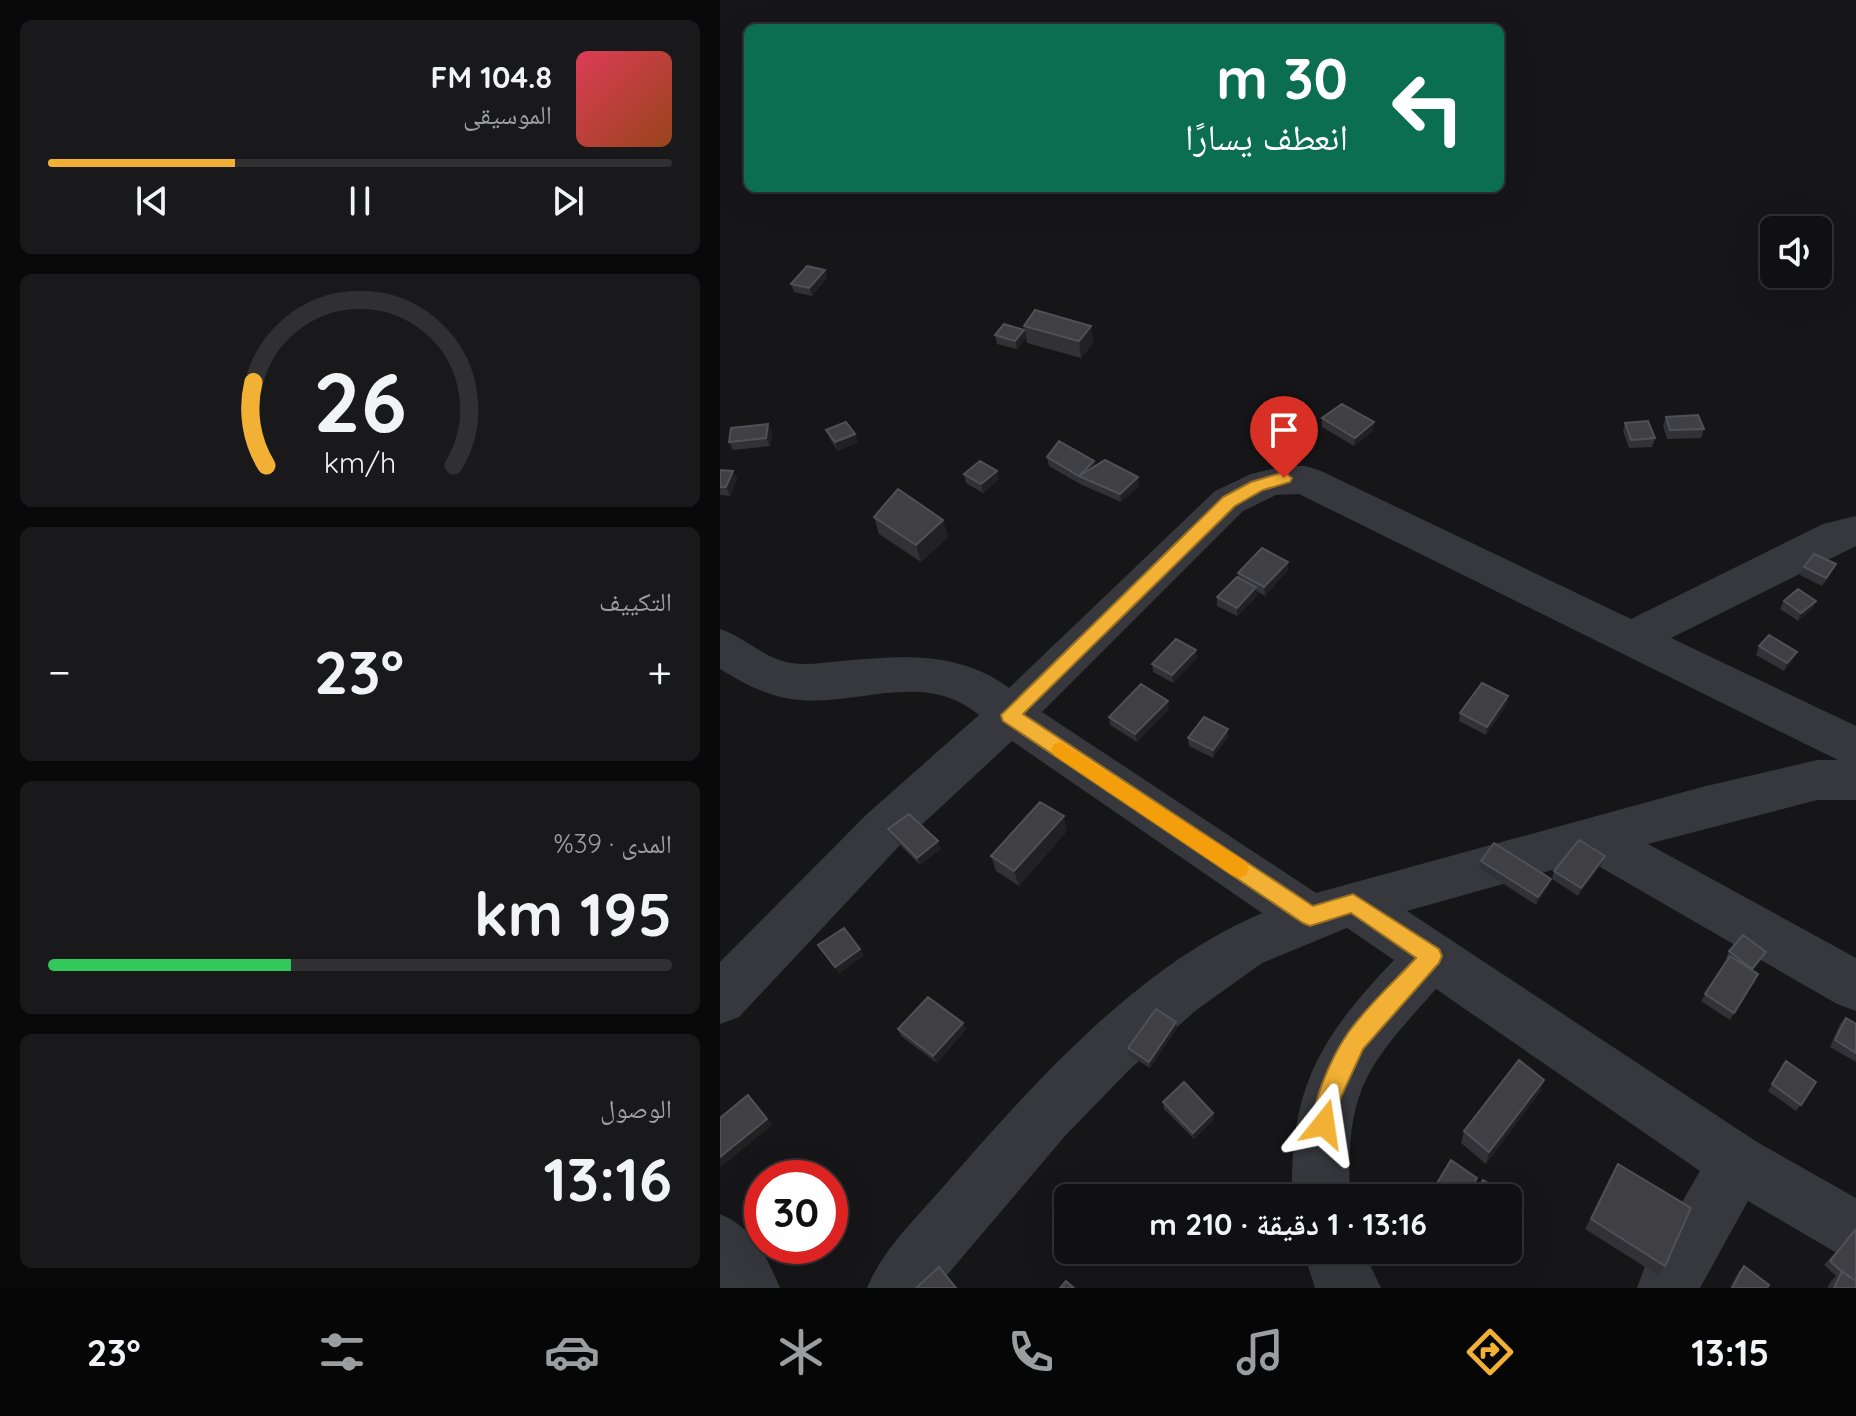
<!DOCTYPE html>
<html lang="ar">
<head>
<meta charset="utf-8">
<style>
	:root { --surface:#101012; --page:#19191b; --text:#f1f3f6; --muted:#9c9d9f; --line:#303032; --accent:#f2b134 }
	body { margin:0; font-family:Quicksand,"Noto Naskh Arabic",sans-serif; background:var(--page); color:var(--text); direction:rtl; height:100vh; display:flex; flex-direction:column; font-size:30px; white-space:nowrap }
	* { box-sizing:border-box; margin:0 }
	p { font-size:26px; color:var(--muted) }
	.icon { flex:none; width:44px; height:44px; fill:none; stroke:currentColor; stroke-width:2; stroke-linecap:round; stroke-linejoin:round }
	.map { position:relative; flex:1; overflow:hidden; direction:ltr }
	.drawer { display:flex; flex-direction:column; gap:20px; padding:20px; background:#09090a; width:720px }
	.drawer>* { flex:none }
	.hud { position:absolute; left:24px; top:24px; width:760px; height:168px; border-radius:12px; box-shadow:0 8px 32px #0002,0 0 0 2px var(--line); direction:rtl; background:#0b6e4f; color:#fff; overflow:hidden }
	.controls { position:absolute; left:1040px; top:216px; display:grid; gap:16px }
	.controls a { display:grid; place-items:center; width:72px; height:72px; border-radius:12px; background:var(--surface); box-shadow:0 8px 32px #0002,0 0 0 2px var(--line); font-size:40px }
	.speed { position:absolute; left:24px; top:1160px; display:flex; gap:16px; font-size:40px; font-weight:700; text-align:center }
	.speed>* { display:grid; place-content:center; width:104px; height:104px; border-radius:50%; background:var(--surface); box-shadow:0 8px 32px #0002,0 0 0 2px var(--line); line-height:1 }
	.speed .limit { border:12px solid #d22; background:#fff; color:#111 }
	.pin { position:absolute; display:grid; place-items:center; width:68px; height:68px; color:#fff; margin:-82px -34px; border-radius:50% 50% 50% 0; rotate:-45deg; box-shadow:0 0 8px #0007 }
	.pin .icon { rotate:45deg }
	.me { position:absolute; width:88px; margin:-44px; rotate:15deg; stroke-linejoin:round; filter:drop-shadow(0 0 6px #0008) }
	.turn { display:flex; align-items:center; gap:28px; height:168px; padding:0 24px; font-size:36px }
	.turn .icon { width:104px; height:104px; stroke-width:2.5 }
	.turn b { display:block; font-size:56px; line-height:68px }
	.big { font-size:60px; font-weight:800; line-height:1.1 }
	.drawer .tile { flex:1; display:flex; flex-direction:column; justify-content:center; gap:12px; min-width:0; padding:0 28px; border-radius:12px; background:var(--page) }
	.drawer .dial { align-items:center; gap:0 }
	.dial svg { height:208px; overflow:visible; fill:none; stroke:var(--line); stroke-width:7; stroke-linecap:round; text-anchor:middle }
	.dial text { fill:var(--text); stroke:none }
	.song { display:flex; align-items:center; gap:24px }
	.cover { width:96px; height:96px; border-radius:12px; background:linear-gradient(135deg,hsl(350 70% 55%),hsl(20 70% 35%)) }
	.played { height:8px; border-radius:4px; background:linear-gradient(90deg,var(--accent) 30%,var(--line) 30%) }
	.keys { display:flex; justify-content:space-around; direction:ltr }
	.heat { display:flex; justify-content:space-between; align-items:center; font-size:44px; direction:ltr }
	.charge { height:12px; border-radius:6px; background:linear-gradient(90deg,#34c759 39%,var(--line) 0) }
	.trip { position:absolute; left:334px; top:1184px; width:468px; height:80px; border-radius:12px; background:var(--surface); box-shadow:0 8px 32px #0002,0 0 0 2px var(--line); font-weight:800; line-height:80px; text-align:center; direction:rtl }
	.tab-bar { display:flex; height:128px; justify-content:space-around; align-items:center; background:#060607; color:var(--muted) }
	.tab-bar .icon { width:56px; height:56px }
	.tab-bar .active { color:var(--accent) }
	.tab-bar b { font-size:36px; color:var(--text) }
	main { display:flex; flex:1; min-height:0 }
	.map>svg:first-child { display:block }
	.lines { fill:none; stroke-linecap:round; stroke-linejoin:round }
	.minor { fill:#37383d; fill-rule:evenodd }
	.wall { fill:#323236 }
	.shaded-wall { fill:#212124 }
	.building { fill:#3f3f44; stroke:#4f5156; stroke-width:2 }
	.route { fill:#f2b134; stroke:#9d7322; stroke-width:2 }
	.slow { fill:#f59e0b }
</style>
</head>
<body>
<main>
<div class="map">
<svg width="1136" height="1288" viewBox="0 0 1136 1288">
	<rect width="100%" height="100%" fill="#161618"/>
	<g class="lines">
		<path class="minor" d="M564,466H585L599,470L911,619L1103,524L1136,516V546L951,638L1136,726V800H1097L928,844L1136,958V1011L1117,1004L868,860L687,911L1037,1142L1136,1198V1261L1115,1252L1028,1201L980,1288H917L925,1266L980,1171L716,989C645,1068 626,1089 630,1198H572C570,1087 599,1039 674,960L627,928L542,963L475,1011L409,1070L345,1136L216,1288H147C163,1249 196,1218 224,1186C312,1085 417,966 542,913L292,741L181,844L19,1017L0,1024V962L147,814L259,715C205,670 141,705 80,700C51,698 24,684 0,669V629C25,637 46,660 72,663C89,666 105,662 122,661C180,656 238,650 289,688L495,491L531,474ZM579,494L1118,760H1097L982,787L596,893L322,712L523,511L556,495Z
			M0,1214C32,1227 47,1257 60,1288H0Z
			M583,1250H643L661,1288H595Z"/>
	</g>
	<path class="wall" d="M107,278L92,296L74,292L71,284Z
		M304,326L374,342L361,358L307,343Z
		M304,330L306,338L297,349L277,344L275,335Z
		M946,417L984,429L981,438L947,439L943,425Z
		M602,418L653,431L634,446L602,427Z
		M905,423L935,438L932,447L909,448L903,431Z
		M106,430L135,434L138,442L118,451L110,439Z
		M52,432L50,446L13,450L9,442Z
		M327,457L375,466L419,486L401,502L360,484L329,466Z
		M0,470L13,471L17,479L10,496L0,495Z
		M244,474L279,479L263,493L246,483Z
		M154,517L223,520L228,537L201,562L159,534Z
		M1116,564L1112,572L1102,586L1080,575L1084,567Z
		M568,570L545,596L536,591L537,596L517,616L497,606V597L518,577V573Z
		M1064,601H1096L1092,609L1078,621L1060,609Z
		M1039,646L1073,660L1064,671L1036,655Z
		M477,658L453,683L433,672L432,664Z
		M788,696L787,704L766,735L739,721L740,713Z
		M449,709L417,742L390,725L389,717Z
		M508,729V737L493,758L469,746L468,738Z
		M168,829L221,849L200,865L172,837Z
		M347,831L299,886L276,871L271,856Z
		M885,856L882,863L858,896L832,879L834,871Z
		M761,861L828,886L816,905L759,868Z
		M1009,951L1042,958L1032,971L1038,974L1010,1020L981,1001L1008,960L1006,958Z
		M1126,1018L1136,1024V1062L1110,1047L1120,1024Z
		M457,1028L430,1068L409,1055L408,1048Z
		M178,1029H246L217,1063L181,1036Z
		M1066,1061L1081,1105L1076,1111L1048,1091Z
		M824,1080L820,1092L766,1164L741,1143L744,1131Z
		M443,1102L493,1113L494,1119L474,1139L444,1109Z
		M898,1164L945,1266L938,1275L865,1229Z
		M1135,1230L1136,1288H1107L1111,1281L1116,1276L1104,1265Z
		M1024,1266L1047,1288H1010L1019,1271Z"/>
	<path class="shaded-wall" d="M105,270L107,278L92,296L89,288Z
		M371,326L374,342L361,358L359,341Z
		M304,330L306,338L297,349L295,341Z
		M654,422L653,431L634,446L635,438Z
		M48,424L52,432L50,446L46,438Z
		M135,434L138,442L118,451L115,442Z
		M374,461L376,469L359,476Z
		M13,471L17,479L10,496L6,487Z
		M277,471L279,479L263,493L261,484Z
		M418,477L419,486L401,502L400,494Z
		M223,520L228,537L201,562L196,545Z
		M568,562V570L545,596L544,587Z
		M536,587L537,596L517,616V608Z
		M1096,601L1092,609L1078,621L1081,613Z
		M476,650L477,658L453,683L452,675Z
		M1077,652L1073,660L1064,671L1067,663Z
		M788,696L787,704L766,735L767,727Z
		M448,701L449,709L417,742L415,734Z
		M508,729V737L493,758V750Z
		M344,816L347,831L299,886L294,871Z
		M218,841L221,849L200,865L197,858Z
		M885,856L882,863L858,896L861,888Z
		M831,879L828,886L816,905L818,897Z
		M140,949L144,956L119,974L115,967Z
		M456,1022L457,1028L430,1068L429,1062Z
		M243,1023L246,1029L217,1063L213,1056Z
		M824,1080L820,1092L766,1164L769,1152Z
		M493,1113L494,1119L474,1139L473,1133Z
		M47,1119L52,1125L0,1168V1157Z"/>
	<path class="building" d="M87,266L105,270L89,288L71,284Z
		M315,310L371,326L359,341L304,326Z
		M284,324L304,330L295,341L275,335Z
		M622,404L654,422L635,438L602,418Z
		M978,415L984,429L950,430L946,417Z
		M928,421L935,438L911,440L905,423Z
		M126,422L135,434L115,442L106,430Z
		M48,424L46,438L9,442L11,428Z
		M339,441L374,461L359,476L385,460L418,477L400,494L359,476L327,457Z
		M260,461L277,471L261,484L244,474Z
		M0,470L13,471L6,487H0Z
		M178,489L223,520L196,545L154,517Z
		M542,548L568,562L544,587L518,573Z
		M1094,554L1116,564L1106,578L1084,567Z
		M517,577L536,587L517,608L497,597Z
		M1078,589L1096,601L1081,613L1064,601Z
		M1049,635L1077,652L1067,663L1039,646Z
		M456,639L476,650L452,675L432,664Z
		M762,683L788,696L767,727L740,713Z
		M421,684L448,701L415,734L389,717Z
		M484,717L508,729L493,750L468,738Z
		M320,802L344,816L294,871L271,856Z
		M189,814L218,841L197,858L168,829Z
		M859,840L885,856L861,888L834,871Z
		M774,843L831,879L818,897L761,861Z
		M124,928L140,949L115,967L98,945Z
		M1023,935L1046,952L1032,969L1009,951Z
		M1010,956L1038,974L1014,1013L985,994Z
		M208,997L243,1023L213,1056L178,1029Z
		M436,1009L456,1022L429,1062L408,1048Z
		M1126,1018L1136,1024V1053L1115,1040Z
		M799,1060L824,1080L769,1152L744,1131Z
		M1066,1061L1096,1082L1081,1105L1052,1084Z
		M464,1082L493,1113L473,1133L443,1102Z
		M28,1095L47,1119L0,1157V1118Z
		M731,1160L757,1178L745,1198H708Z
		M898,1164L971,1208L945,1266L871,1219Z
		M763,1180L797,1201L788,1217V1198H753Z
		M1135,1230L1136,1231V1281L1122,1272L1110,1261Z
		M1024,1266L1049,1285L1047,1288H1012Z
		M219,1267L236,1288H196Z
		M1122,1271L1136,1281V1288H1114Z
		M346,1281L354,1288H340Z"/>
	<path class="route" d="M564,472L572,478L570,482L543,490L515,506L303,714L593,906L633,894L719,949L722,956L719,963L643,1049L620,1099L612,1133L604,1136L595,1133C586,1110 614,1053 628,1033C647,1006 674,982 696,958L631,913L590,926L583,923L283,721L281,715L503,497L531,482Z"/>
	<path class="slow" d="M341,742L526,862L529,869L526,875L519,878L512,875L334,755L331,750L334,744Z"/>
</svg>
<div class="controls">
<a><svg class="icon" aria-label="sound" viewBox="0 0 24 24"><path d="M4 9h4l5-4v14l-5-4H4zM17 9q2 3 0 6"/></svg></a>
</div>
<div class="speed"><div class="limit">30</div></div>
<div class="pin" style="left:564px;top:478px;background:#d93025"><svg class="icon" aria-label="arrive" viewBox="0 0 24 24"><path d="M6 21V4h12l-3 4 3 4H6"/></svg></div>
<svg class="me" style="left:604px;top:1124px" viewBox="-20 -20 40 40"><path d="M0-17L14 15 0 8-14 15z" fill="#f2b134" stroke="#fff" stroke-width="4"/></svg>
<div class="trip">13:16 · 1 دقيقة · 210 m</div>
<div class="hud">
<div class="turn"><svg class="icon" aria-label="left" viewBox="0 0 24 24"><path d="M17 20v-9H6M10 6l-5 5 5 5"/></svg><div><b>30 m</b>انعطف يسارًا</div></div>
</div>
</div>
<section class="drawer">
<div class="tile">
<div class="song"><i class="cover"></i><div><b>104.8 FM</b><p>الموسيقى</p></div></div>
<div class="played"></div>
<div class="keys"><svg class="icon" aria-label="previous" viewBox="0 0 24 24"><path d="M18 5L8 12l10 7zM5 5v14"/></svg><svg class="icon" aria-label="pause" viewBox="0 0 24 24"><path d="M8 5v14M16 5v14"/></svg><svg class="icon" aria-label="next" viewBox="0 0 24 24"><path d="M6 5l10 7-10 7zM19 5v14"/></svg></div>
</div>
<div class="tile dial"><svg viewBox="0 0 100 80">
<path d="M14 69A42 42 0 1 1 86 69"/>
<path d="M14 69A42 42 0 0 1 9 37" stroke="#f2b134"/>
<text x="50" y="56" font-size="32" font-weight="700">26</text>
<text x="50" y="72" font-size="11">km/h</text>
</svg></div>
<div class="tile"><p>التكييف</p>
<div class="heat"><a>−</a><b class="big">23°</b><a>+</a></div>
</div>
<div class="tile"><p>المدى · 39%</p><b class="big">195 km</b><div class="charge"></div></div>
<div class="tile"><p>الوصول</p><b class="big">13:16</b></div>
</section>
</main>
<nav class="tab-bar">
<b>13:15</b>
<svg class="icon active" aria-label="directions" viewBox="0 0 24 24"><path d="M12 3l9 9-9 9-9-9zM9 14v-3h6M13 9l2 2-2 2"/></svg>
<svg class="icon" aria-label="music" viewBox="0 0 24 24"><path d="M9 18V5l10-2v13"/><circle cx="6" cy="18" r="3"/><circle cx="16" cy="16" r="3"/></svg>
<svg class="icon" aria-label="phone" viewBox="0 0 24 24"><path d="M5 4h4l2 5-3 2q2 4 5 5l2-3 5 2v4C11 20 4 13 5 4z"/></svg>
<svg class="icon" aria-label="climate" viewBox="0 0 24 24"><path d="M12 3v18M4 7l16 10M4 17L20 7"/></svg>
<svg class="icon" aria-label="car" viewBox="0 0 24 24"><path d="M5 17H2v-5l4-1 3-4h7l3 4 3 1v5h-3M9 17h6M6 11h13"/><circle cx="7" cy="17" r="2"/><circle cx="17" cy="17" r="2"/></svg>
<svg class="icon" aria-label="filters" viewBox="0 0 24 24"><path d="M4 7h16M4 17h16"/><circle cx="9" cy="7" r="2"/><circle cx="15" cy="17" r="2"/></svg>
<b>23°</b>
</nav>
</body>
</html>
